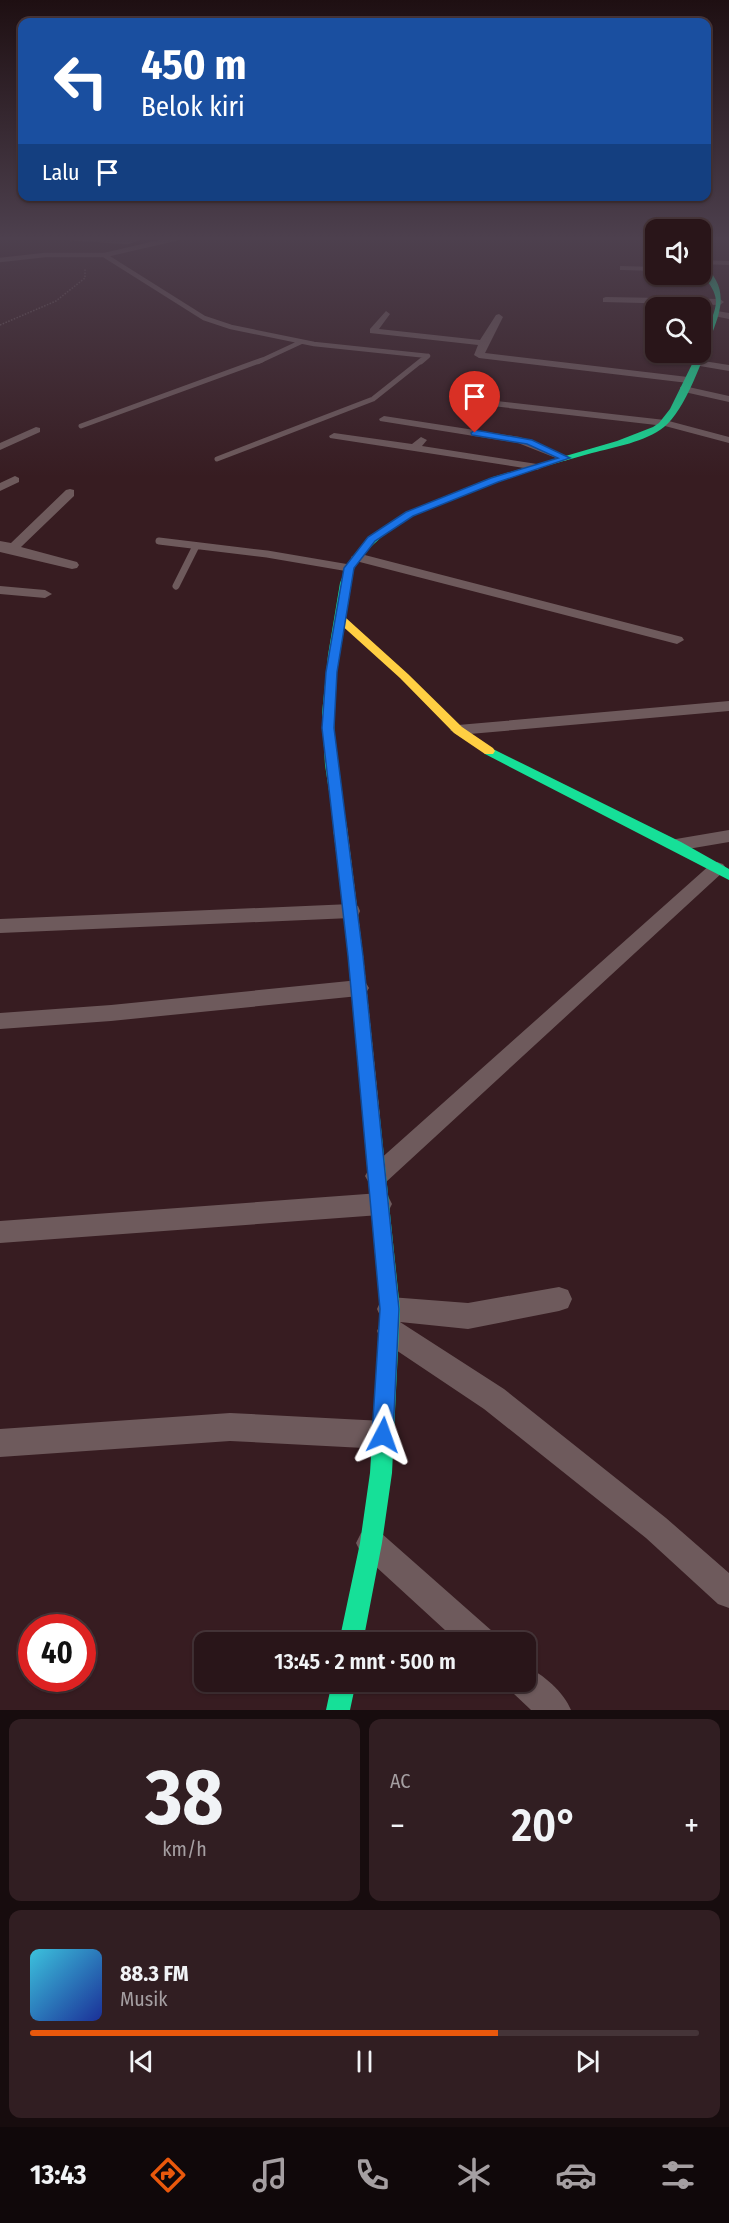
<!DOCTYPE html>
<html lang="id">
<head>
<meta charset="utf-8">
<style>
	:root { --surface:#291519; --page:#311e22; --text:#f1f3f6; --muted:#a59fa2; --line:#453438; --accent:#ea580c }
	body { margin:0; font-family:"Fira Sans Condensed",sans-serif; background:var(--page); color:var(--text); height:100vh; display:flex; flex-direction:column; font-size:22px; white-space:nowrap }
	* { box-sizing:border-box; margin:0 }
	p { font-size:20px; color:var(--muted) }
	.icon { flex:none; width:33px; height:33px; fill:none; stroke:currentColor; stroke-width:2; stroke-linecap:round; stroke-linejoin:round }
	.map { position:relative; height:1710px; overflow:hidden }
	.panel { display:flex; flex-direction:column; gap:9px; padding:9px; background:#170c0e; flex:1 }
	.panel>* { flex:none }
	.top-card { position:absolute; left:18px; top:18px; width:693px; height:183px; border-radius:12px; box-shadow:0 2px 4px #0004,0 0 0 2px var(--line); background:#1a4fa0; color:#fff; overflow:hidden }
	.buttons { position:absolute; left:645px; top:219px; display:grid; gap:12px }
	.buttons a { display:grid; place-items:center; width:66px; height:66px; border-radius:12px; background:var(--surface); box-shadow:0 2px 4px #0004,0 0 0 2px var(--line); font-size:30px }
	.speed { position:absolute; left:18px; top:1614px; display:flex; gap:12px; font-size:30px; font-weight:700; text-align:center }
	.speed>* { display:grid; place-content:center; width:78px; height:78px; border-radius:50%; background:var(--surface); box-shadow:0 2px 4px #0004,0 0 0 2px var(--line); line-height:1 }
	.speed .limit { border:9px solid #d22; background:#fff; color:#111 }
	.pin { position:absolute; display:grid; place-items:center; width:51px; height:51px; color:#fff; margin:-62px -26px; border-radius:50% 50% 50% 0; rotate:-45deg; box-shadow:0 0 6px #0007 }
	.pin .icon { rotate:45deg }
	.me { position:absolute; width:66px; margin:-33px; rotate:4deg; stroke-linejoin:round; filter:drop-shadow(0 0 4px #0008) }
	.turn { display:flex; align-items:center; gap:21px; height:126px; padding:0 24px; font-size:27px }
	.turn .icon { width:78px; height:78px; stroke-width:2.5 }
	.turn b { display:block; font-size:42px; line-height:51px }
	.then { display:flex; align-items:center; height:57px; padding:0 24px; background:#0003; gap:12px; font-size:22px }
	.big { font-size:45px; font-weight:600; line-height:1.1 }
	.panel .widget { flex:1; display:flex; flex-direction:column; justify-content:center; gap:9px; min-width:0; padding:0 21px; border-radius:12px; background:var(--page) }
	.panel .dial { align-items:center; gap:0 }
	.dial b { font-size:78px; line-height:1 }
	.song { display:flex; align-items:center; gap:18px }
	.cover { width:72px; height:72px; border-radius:9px; background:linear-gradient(135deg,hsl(190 70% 55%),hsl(230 70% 35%)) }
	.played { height:6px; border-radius:3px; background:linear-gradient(90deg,var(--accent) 70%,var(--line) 70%) }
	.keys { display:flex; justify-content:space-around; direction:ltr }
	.heat { display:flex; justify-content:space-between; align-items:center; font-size:33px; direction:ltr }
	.panel .tiles { flex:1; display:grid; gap:9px; grid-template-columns:1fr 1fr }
	.widget:last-child { grid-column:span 2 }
	.trip { position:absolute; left:194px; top:1632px; width:342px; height:60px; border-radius:12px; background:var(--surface); box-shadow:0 2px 4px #0004,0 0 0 2px var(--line); font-weight:600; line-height:60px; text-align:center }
	.tab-bar { display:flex; height:96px; justify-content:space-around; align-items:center; background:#10080a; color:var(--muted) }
	.tab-bar .icon { width:42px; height:42px }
	.tab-bar .on { color:var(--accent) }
	.tab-bar b { font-size:27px; color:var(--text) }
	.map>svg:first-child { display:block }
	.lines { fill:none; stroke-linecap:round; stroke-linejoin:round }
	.path { stroke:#6a5658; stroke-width:1.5; stroke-dasharray:1.5 1.5; stroke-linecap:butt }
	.lane-far2 { stroke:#6e5a5c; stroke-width:4.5 }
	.lane-far1 { stroke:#6e5a5c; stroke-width:5 }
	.lane { stroke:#6e5a5c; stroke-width:7 }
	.street { fill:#6e5a5c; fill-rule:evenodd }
	.fast { fill:#16e098; fill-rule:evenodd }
	.slow { fill:#ffcf43; fill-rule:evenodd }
	.route { fill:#1a73e8; stroke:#114b97; stroke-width:1.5 }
</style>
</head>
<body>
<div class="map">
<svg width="729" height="1710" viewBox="0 0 729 1710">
	<rect width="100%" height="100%" fill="#371c21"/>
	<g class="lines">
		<path class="path" d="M0,325L56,301L85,278V268"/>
		<path class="lane-far2" d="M69,238L127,242L140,238
			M105,255L178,238
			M0,260L45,255H104L204,318L231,327L314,344L428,356
			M258,362L301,342
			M421,362L428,356"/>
		<path class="lane-far1" d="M81,426L262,360
			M217,459L373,399L422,360"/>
		<path class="lane" d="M159,541L267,554L349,568
			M176,586L196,546"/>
		<path class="street" d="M700,260L729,261V265L700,264Z
			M620,266L656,267V271L623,270H620Z
			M606,297L720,299L724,302L720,305L603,302V298Z
			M386,311L390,314L379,329L480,340L496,315L499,314L503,317L485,353L688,377L693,380L688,383L479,358L474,355L478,345L370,333V329Z
			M717,311L729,313V319L714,316V312Z
			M697,360L729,365V371L694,365L692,363Z
			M684,386L729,396V402L680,391V387Z
			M461,397L665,420L729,437V443L665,426L457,402V398Z
			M384,416L520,437L571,458L565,461L561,460L518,443L380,421L379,419Z
			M36,427L40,428V432L0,450V443Z
			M334,433L412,444L421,437L427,440L422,446L537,464L543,467L537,470L330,438L329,436Z
			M15,476L19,478V482L0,491V483Z
			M70,489L74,490V496L21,547L77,562L79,565L77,568L72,569L0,552V541L11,543L66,490Z
			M357,553L682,637L684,640L677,644L352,560L351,557Z
			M0,586L45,590L52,594L45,598L0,594Z
			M729,701V711L458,735L450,730L458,725Z
			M729,830V842L676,851L670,849L667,845L670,841L676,839Z
			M717,862L723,864L726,868L723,872L385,1183L377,1186L369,1183L365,1176L369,1169L711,864Z
			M351,904L358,906L360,911L358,916L351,918L0,933V919Z
			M359,980L366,983L369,988L366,993L359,996L111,1021L0,1029V1013L111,1005Z
			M380,1193L388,1196L392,1204L388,1212L380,1215L0,1243V1221Z
			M559,1287L568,1290L572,1299L568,1308L559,1311L468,1329L400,1322L504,1389L666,1518L729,1573V1608L718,1604L646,1538L484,1409L381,1340L377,1331L381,1322L386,1320L381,1318L377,1309L381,1300L390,1297L468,1303Z
			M230,1413L383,1421L393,1425L397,1435L393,1445L383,1449L230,1441L0,1457V1429Z
			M371,1528L381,1533L492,1631L496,1642H458L361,1553L356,1543L361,1533Z
			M525,1666C543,1674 564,1692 571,1710H531L513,1693L508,1682H525Z"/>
		<path class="fast" d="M700,262C726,283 724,303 713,331C704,356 685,411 664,427C645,442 615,447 592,453C524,473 393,503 355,567C347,580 348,601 346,616C340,648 334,681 334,715C334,752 341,790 347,827L340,831L335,830L325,765L322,713L328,655L340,583L347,565L364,543L389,523L421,506L493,477L617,441L653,427L659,423L670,409L698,352H700C700,335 715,320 716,302C716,286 700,277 700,262Z
			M489,747L681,842L729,869V880L485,754L483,751Z
			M372,1111L378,1113L380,1118L400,1309L392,1473L382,1543L363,1642H339L360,1543L370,1473L380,1309L364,1118L366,1113Z
			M332,1682H356L350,1710H326Z"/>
		<path class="slow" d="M342,617L346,618L408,674L462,727L493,748L495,751L493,754H485L454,733L400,678L338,622V618Z
			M340,823L347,827L363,955L380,1118L378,1123L372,1125L366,1123L364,1118L349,955L333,827Z"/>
	</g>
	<linearGradient id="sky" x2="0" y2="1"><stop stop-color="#1e0f12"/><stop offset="0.5" stop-color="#4d404e"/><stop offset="1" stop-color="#4d404e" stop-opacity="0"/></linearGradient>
	<rect width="729" height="477" fill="url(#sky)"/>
	<path class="route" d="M475,430L532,440L570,458L498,482L413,516L375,541L354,568L337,672L334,728L363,956L399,1309L393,1435L390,1443L383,1446L376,1443L372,1435L380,1309L348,956L322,728L326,672L344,568L368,537L406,512L491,478L558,458L527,444L472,435L471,433Z"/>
</svg>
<div class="buttons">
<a><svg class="icon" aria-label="sound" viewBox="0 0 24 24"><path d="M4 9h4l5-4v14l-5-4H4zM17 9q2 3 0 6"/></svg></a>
<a><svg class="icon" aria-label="search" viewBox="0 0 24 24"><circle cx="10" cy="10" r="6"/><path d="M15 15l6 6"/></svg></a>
</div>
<div class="speed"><div class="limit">40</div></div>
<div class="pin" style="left:475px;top:433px;background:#d93025"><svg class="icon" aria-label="arrive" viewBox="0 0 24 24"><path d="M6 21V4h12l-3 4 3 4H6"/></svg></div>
<svg class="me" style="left:383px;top:1435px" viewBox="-20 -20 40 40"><path d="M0-17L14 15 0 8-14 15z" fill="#1a73e8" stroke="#fff" stroke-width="4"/></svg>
<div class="trip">13:45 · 2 mnt · 500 m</div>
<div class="top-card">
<div class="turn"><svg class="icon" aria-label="left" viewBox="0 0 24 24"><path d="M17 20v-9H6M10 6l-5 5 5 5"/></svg><div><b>450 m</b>Belok kiri</div></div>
<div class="then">Lalu<svg class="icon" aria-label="arrive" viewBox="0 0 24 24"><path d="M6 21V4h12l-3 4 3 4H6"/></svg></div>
</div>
</div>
<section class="panel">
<div class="tiles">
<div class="widget dial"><b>38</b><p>km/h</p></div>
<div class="widget"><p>AC</p>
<div class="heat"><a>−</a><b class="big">20°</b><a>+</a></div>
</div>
<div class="widget">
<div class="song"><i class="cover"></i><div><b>88.3 FM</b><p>Musik</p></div></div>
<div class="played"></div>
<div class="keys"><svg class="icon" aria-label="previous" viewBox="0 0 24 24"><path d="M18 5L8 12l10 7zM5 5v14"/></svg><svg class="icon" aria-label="pause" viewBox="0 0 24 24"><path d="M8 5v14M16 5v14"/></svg><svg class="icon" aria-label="next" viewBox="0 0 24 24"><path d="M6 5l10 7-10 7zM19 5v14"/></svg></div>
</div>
</div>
</section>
<nav class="tab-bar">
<b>13:43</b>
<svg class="icon on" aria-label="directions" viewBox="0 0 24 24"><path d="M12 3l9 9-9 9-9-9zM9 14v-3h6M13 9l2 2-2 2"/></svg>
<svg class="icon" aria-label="music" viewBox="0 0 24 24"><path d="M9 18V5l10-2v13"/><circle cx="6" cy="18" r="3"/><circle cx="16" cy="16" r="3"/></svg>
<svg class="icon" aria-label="phone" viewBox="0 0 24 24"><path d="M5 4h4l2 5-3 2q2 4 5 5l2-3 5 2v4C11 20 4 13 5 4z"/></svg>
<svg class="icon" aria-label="climate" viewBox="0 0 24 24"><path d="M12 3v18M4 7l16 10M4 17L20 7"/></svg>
<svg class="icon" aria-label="car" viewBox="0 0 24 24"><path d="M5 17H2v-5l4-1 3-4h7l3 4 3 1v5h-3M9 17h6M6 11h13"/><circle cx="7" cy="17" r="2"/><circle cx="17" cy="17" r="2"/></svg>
<svg class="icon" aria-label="filters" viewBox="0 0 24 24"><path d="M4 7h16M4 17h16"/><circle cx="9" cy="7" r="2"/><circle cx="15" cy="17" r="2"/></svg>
</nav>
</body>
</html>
